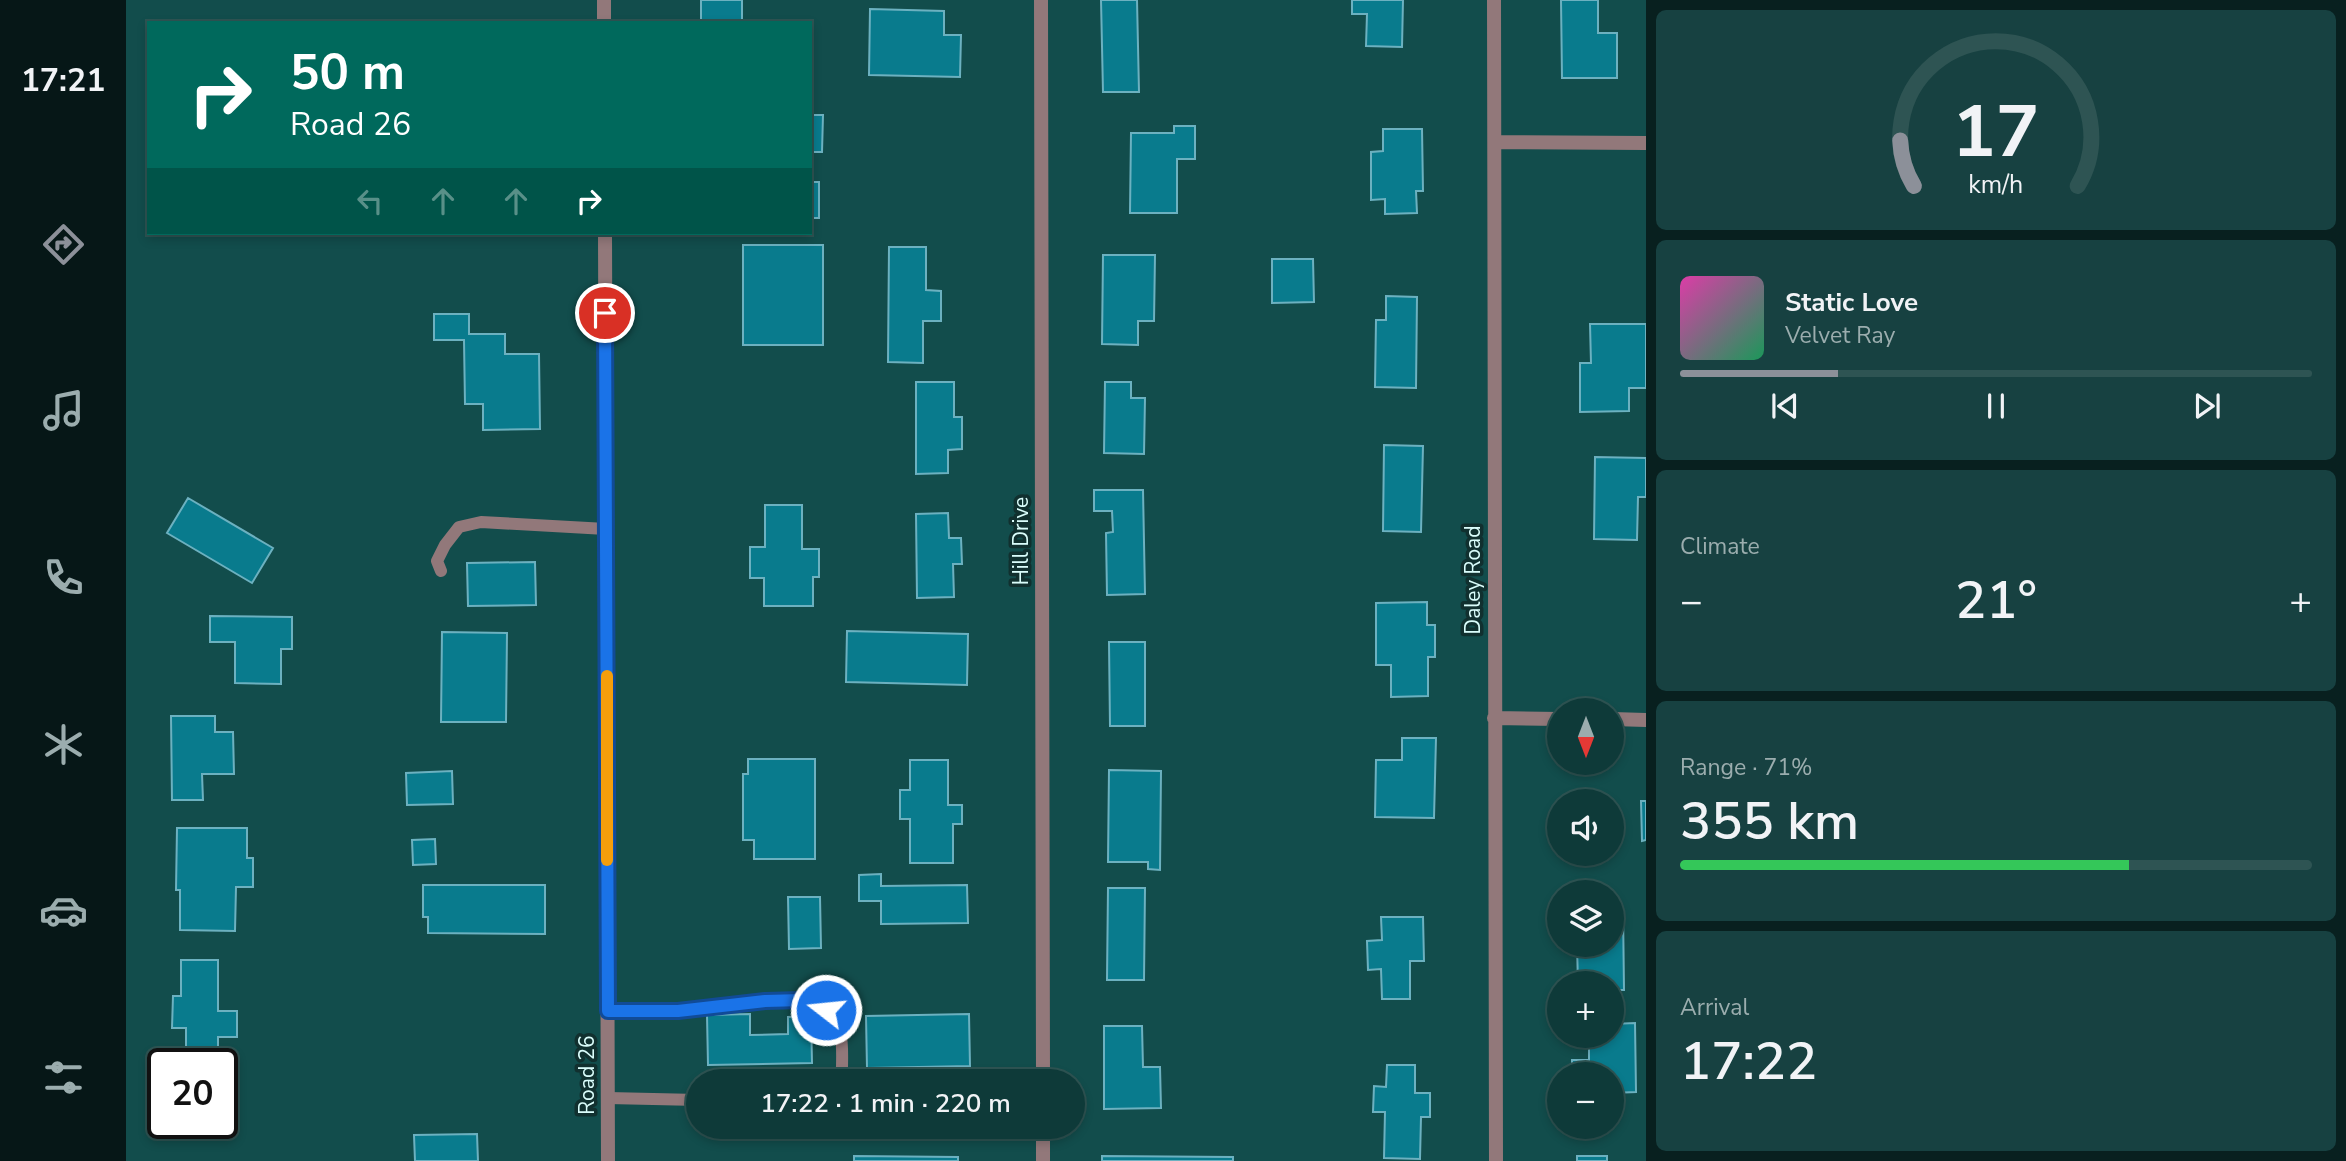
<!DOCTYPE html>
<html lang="en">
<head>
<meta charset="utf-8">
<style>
	:root { --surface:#0e3a39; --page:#174141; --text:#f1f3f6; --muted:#9badae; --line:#2e5453; --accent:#8c9099 }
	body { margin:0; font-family:"Nunito Sans",sans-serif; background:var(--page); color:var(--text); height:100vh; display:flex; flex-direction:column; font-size:26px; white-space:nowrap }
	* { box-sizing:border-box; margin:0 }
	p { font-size:23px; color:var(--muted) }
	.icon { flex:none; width:38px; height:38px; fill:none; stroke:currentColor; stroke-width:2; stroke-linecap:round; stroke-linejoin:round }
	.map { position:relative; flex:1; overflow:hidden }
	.details { display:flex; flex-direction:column; gap:10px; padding:10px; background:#08201f; width:700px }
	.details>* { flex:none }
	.banner { position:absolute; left:21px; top:21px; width:665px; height:214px; border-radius:0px; box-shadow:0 4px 10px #0003,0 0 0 2px var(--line); background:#00695c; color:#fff; overflow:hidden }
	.needle { width:46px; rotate:180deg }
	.controls { position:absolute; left:1421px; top:698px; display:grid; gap:14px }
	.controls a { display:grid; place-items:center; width:77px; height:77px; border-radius:50%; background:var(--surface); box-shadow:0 4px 10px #0003,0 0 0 2px var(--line); font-size:35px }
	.speed { position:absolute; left:21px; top:1048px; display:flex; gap:14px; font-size:35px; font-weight:700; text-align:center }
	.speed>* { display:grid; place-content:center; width:91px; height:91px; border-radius:50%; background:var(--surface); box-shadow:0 4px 10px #0003,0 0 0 2px var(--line); line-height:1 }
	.speed .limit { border:4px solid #111; border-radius:10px; background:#fff; color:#111 }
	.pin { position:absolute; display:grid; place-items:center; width:60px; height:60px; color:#fff; margin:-30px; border:4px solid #fff; border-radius:50%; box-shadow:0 2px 7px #0007 }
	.me { position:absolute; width:77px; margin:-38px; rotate:286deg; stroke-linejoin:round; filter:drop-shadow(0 0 5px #0008) }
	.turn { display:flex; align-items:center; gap:24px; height:147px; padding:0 28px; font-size:32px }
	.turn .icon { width:91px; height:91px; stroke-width:2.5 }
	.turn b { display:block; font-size:49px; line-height:60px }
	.lanes { display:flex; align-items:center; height:66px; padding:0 28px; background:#0003; justify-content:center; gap:35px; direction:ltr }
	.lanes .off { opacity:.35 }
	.big { font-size:52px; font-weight:600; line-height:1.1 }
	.details .tile { flex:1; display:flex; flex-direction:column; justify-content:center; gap:10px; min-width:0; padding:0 24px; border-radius:10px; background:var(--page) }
	.details .dial { align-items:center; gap:0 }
	.dial svg { height:182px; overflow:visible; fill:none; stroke:var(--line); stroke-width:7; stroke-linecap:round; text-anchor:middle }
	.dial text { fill:var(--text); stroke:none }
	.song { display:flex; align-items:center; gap:21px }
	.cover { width:84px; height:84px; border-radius:10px; background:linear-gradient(135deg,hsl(320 70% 55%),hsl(150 70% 35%)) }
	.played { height:7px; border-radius:4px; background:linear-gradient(90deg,var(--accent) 25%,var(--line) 25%) }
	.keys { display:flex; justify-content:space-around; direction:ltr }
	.heat { display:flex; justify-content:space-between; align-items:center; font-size:38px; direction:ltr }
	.charge { height:10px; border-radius:5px; background:linear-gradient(90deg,#34c759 71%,var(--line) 0) }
	.trip { position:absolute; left:560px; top:1069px; width:399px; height:70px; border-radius:35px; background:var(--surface); box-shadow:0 4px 10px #0003,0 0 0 2px var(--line); font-weight:600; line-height:70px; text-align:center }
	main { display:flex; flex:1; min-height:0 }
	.tabs { display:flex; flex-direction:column; width:126px; justify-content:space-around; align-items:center; background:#061717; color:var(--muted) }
	.tabs .icon { width:49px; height:49px }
	.tabs .selected { color:var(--accent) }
	.tabs b { font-size:32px; color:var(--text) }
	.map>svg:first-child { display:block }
	.building { fill:#097b8d; stroke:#6cb1c0; stroke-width:2 }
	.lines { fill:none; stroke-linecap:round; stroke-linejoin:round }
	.service { stroke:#92787a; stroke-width:12 }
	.minor { stroke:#92787a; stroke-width:14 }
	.tertiary { stroke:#92787a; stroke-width:14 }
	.route-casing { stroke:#114b97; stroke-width:18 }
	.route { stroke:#1a73e8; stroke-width:12 }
	.slow { stroke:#f59e0b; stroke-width:12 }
	.labels { text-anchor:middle; stroke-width:7; stroke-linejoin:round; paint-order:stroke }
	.street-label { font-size:21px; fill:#dafdfb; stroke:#11302f }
</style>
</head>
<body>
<main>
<nav class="tabs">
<b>17:21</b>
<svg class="icon selected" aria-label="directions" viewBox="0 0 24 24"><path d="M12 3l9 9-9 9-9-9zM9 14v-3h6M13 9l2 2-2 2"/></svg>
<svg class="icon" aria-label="music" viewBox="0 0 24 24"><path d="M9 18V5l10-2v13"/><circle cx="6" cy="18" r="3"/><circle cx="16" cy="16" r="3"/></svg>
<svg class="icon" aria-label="phone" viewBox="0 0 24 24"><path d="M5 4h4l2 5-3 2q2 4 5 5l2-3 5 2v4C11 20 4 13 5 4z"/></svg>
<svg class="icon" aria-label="climate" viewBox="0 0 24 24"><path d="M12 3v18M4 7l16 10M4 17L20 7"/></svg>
<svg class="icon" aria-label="car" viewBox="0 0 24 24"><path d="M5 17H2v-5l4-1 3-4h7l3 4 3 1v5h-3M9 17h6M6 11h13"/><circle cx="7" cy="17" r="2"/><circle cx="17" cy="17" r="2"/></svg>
<svg class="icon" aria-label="filters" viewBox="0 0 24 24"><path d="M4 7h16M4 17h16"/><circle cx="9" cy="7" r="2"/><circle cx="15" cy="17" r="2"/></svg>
</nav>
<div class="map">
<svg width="1520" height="1161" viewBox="0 0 1520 1161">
	<rect width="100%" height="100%" fill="#124d4c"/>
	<path class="building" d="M575,0H616V20H628V23H575Z
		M975,0H1011L1013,92H977Z
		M1226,0H1277L1276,47L1240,46L1241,14H1226Z
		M1435,0H1472V33H1491V78H1436Z
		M744,9L818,11V35H835L834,77L743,75Z
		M684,115H697L696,152H684Z
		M1048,126H1069V159H1051V213H1004L1005,133H1048Z
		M1257,129H1296L1297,191H1290L1291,213L1259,214V199L1245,200V152L1257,151Z
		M684,182H693V218H684Z
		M617,245H697V345H617Z
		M763,247H800V290L815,291V321H797V363L762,362Z
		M977,255H1029L1028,321H1012V345L976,344Z
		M1146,259H1187L1188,302L1146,303Z
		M1260,296L1291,297L1290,388L1249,387L1250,320H1260Z
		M308,314H343V334H379V354H413L414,429L357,430V404H339L338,340H308Z
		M1464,324H1520V388H1503V411L1454,412V363H1465Z
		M790,382H828V417H836V449L822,450V473L790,474Z
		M979,382H1005V398H1019L1018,454L978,453Z
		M1258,445L1297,446L1295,532L1257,531Z
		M1469,457L1520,458V497H1512L1511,540L1468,539Z
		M968,490H1017L1019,594L981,595L980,533L987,532L986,511H968Z
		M62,498L147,548L126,583L41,533Z
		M639,505H676V549H693V577H687V606H638V578H624V547H639Z
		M822,513L823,538H835L836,564H827L828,597L791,598L790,514Z
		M409,562L410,605L342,606L341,563Z
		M1301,602V625H1309V657H1302V696L1265,697V665H1250V603Z
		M84,616L166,617V649H155V684L109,683V642H84Z
		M721,631L842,634L841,685L720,682Z
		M316,632L381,633L380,722H315Z
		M983,642H1019V726H984Z
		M45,716H89V732H107L108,774H76L77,800H46Z
		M1276,738H1310L1308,818L1249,817L1250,760H1276Z
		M622,759H689V859H628V840H617V774H622Z
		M784,760H822V805H836V824H827V863H784V819H774V790H784Z
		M983,770L1035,771L1034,870L1022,869V862H982Z
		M326,771L327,804L281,805L280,773Z
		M1515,801H1520V840L1516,841Z
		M51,828H121V858H127V887H110L109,931L54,930V890H50Z
		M309,839L310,864L287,865L286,840Z
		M755,874V886L841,885L842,923L755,924V901H733V875Z
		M297,885H419V934L302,933V917H297Z
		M982,888H1019L1018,980H981Z
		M662,897H694L695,948L663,949Z
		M1486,909H1497L1498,990H1486V984H1452L1451,945H1486Z
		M1255,917H1297L1298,961H1284V999H1256L1255,969L1242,970L1241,941L1256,940Z
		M55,960H92V1011H111V1037H92V1053H60V1028H46L47,996H55Z
		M624,1014V1035L662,1034V1017L685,1016L686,1063L582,1065L581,1015Z
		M843,1014L844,1066L741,1068L740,1016Z
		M1509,1023L1510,1092L1486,1093V1074H1446V1060H1463V1036H1486V1024Z
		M978,1026H1016L1017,1067H1034L1035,1108L978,1109Z
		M1261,1065H1289V1093H1304V1117H1295L1294,1159L1258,1158L1259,1112H1247L1248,1086L1260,1087Z
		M351,1134L352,1161H289L288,1135Z
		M728,1156L832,1157V1161H728Z
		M976,1156L1107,1157V1161H976Z
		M1451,1156H1481V1161H1451Z"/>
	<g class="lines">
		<path class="service" d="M315,571L311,561L319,545L333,527L355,522L480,529
			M482,1011C505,1011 529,1013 552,1011C587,1009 673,987 700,1010C719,1025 716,1048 716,1069L705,1082
			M482,1098L572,1100"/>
		<path class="minor" d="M915,0L917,1082
			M1368,0L1370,1161
			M1369,142L1520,143
			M1368,718L1433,719
			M1486,719L1520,720
			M917,1127V1161"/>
		<path class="tertiary" d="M478,0V23
			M479,233L482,1161"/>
	</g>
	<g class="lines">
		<g class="route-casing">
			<path id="route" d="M479,313L482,1011H552L639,1001L677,1000L700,1010"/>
		</g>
		<use href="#route" class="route"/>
		<path class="slow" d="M481,676V860"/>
	</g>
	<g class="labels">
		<g class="street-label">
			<text transform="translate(895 541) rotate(-90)" y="7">Hill Drive</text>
			<text transform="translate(1347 580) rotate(-90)" y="7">Daley Road</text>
			<text transform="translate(461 1075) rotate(-90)" y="7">Road 26</text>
		</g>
	</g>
</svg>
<div class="controls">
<a><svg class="needle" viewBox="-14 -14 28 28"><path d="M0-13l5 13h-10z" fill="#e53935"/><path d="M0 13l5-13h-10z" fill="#9badae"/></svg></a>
<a><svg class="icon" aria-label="sound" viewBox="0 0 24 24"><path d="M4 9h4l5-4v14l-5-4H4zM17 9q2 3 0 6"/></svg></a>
<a><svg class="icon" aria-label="layers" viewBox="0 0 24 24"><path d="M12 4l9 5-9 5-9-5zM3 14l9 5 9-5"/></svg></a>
<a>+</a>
<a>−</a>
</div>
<div class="speed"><div class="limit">20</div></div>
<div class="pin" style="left:479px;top:313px;background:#d93025"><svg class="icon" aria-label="arrive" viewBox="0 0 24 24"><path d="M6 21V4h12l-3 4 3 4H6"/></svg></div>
<svg class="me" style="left:700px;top:1010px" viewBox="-20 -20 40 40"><circle r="17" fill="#1a73e8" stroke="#fff" stroke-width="3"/><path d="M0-11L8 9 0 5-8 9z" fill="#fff"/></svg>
<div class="trip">17:22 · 1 min · 220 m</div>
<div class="banner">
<div class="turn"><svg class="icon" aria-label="right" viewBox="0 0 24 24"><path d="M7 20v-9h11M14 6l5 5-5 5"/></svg><div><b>50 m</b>Road 26</div></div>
<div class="lanes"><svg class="icon off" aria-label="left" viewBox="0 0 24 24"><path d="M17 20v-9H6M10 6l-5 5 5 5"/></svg><svg class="icon off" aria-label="ahead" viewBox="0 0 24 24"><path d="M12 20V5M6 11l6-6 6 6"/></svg><svg class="icon off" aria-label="ahead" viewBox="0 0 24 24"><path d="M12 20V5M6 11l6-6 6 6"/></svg><svg class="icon" aria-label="right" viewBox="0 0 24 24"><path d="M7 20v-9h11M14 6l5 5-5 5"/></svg></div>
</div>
</div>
<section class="details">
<div class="tile dial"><svg viewBox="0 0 100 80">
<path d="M14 69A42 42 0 1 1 86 69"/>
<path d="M14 69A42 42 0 0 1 8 49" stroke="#8c9099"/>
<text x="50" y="56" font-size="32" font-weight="700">17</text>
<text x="50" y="72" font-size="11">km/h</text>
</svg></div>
<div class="tile">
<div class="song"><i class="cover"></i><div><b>Static Love</b><p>Velvet Ray</p></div></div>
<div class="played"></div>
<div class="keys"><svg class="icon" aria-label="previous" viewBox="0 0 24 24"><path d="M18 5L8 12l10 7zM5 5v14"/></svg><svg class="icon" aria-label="pause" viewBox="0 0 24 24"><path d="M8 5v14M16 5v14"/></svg><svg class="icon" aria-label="next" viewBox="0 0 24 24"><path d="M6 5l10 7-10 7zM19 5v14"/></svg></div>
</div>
<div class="tile"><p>Climate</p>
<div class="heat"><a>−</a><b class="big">21°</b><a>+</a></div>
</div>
<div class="tile"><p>Range · 71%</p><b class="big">355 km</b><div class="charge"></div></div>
<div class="tile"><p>Arrival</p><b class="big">17:22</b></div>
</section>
</main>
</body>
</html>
